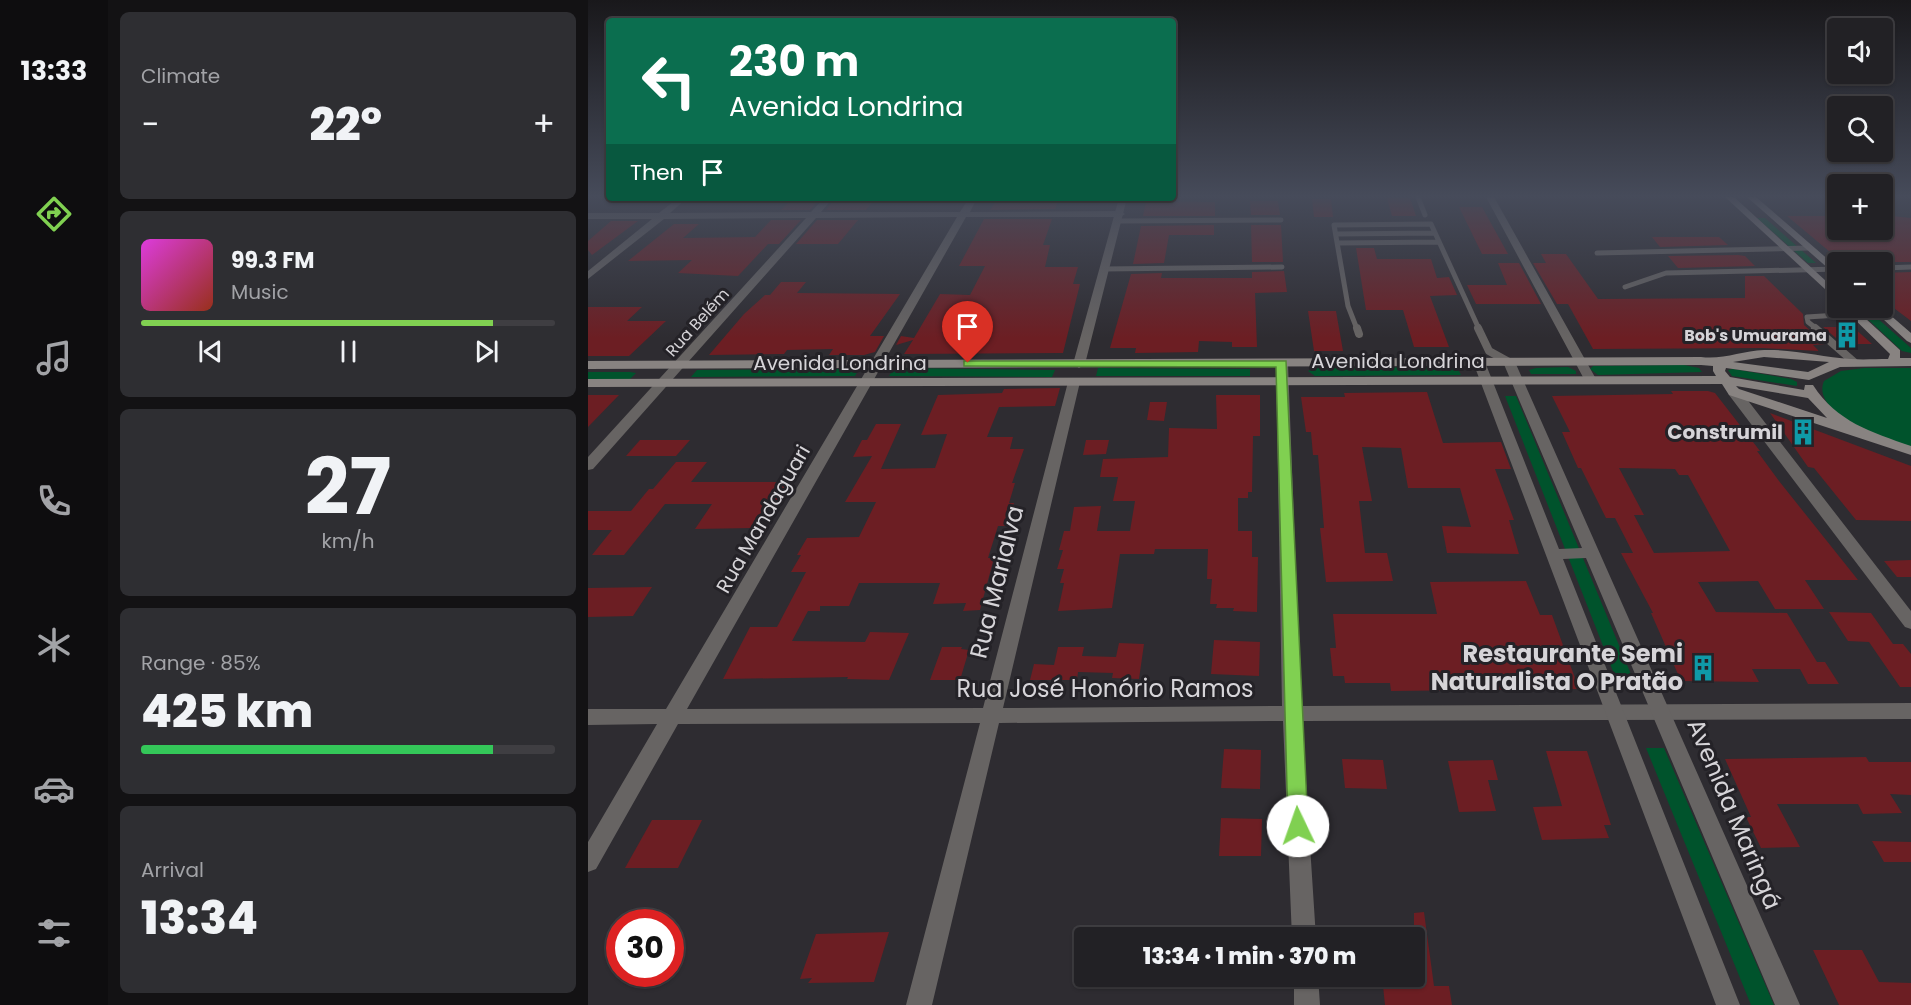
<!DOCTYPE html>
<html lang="en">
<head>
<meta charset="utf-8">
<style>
	:root { --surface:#222125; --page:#2e2e32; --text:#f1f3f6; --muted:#a2a3a7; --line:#3f3e42; --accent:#80d051 }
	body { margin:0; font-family:Poppins,sans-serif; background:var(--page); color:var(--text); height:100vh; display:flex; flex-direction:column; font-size:22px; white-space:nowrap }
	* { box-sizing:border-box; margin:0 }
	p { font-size:20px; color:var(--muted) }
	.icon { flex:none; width:33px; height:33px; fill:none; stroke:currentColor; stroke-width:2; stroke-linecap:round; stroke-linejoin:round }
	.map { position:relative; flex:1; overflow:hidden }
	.drawer { display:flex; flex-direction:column; gap:12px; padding:12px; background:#131214; width:480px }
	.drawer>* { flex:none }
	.banner { position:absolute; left:18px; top:18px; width:570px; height:183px; border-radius:6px; box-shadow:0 2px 4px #0004,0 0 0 2px var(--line); background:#0b6e4f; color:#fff; overflow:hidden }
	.buttons { position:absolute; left:1239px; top:18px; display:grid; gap:12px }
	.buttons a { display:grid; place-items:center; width:66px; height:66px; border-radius:6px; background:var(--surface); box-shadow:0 2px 4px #0004,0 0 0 2px var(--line); font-size:30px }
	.speed { position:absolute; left:18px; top:909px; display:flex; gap:12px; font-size:30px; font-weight:700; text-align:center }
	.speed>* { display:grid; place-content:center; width:78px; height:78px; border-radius:50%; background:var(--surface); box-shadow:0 2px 4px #0004,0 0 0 2px var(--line); line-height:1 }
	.speed .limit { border:9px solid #d22; background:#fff; color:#111 }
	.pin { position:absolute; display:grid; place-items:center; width:51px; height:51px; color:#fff; margin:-62px -26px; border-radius:50% 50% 50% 0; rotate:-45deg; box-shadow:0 0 6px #0007 }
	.pin .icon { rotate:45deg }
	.me { position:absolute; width:66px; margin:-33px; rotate:357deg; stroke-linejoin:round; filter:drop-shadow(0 0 4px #0008) }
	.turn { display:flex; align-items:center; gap:21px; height:126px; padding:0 24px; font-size:27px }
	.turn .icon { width:78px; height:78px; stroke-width:2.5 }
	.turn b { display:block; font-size:42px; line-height:51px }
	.then { display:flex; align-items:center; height:57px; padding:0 24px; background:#0003; gap:12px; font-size:22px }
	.big { font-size:45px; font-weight:800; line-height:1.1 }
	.drawer .card { flex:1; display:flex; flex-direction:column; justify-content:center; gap:9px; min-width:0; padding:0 21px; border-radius:9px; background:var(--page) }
	.drawer .dial { align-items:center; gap:0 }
	.dial b { font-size:78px; line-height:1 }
	.song { display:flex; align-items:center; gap:18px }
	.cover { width:72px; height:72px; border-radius:9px; background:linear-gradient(135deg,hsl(300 70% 55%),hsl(10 70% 35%)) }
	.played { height:6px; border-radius:3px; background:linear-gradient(90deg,var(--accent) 85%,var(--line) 85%) }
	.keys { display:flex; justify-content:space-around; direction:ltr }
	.heat { display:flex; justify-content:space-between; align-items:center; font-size:33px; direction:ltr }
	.charge { height:9px; border-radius:4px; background:linear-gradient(90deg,#34c759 85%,var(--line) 0) }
	.trip { position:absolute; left:486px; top:927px; width:351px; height:60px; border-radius:6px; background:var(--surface); box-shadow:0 2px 4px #0004,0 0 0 2px var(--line); font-weight:800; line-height:60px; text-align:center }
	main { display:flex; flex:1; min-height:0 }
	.tabs { display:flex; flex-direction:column; width:108px; justify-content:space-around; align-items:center; background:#0e0d0f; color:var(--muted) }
	.tabs .icon { width:42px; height:42px }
	.tabs .active { color:var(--accent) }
	.tabs b { font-size:27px; color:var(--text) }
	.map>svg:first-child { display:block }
	.green { fill:#00532c }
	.building { fill:#6c1e23; fill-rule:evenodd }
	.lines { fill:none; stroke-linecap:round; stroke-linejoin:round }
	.service-far1 { stroke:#676463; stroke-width:5 }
	.service { stroke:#676463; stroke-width:8 }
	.minor { fill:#676463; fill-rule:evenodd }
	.tertiary { fill:#676463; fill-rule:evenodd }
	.secondary { fill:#888381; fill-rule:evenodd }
	.route { fill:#80d051; stroke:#538735; stroke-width:1.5 }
	.labels { text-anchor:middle; stroke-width:6; stroke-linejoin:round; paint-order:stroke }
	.far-street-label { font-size:16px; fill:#d6d4d8; stroke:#242227 }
	.far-poi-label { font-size:16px; font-weight:bold; fill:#d6d4d8; stroke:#242227; text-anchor:end }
	.street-label { font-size:20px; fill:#d6d4d8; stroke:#242227 }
	.poi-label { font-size:20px; font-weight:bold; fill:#d6d4d8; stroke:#242227; text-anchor:end }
	.near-street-label { font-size:24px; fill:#d6d4d8; stroke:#242227 }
	.near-poi-label { font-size:24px; font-weight:bold; fill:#d6d4d8; stroke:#242227; text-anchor:end }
</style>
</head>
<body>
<main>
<nav class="tabs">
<b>13:33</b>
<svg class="icon active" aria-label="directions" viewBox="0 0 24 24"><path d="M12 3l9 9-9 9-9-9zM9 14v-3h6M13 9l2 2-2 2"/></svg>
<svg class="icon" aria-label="music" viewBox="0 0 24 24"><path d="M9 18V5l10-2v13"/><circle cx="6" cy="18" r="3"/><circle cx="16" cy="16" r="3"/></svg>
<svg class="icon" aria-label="phone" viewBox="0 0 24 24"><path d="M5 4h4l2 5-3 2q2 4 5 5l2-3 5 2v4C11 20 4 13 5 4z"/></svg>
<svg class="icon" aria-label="climate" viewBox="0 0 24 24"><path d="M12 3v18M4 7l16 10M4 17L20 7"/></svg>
<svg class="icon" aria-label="car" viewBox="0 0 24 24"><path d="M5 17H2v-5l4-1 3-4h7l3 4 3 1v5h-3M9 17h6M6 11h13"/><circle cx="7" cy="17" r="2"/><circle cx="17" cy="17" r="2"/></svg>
<svg class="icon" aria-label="filters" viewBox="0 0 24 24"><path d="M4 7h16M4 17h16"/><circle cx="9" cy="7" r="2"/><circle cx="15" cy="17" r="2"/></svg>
</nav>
<section class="drawer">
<div class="card"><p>Climate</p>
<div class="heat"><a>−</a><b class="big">22°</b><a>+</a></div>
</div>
<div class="card">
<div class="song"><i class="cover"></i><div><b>99.3 FM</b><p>Music</p></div></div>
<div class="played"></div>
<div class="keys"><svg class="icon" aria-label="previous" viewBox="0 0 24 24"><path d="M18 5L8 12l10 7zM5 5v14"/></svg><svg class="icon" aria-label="pause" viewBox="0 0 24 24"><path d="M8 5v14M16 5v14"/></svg><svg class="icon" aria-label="next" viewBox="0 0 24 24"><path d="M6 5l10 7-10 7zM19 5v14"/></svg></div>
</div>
<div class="card dial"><b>27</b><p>km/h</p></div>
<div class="card"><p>Range · 85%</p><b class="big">425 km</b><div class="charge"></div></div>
<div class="card"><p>Arrival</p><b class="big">13:34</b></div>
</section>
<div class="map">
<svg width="1323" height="1005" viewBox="0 0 1323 1005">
	<rect width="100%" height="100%" fill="#2e2c31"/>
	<path class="green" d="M1169,218H1177L1228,263H1220Z
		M1269,309H1279L1323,348V353L1314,351Z
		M1096,365L1111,368L1114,372L1010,375L1002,369L1005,366Z
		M864,367L870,369L873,375L727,376L720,371L725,368Z
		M980,367L988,371V374H943L941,370L948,368Z
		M306,368L467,370L464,377L301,376Z
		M510,368L662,369V376H508Z
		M1276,368H1323V447C1300,439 1222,415 1236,381L1253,371Z
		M271,369L267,376L103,377L109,370Z
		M1145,369L1203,379L1209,382V386L1144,376L1140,370Z
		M0,372H42L48,373L42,379H0Z
		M917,396H928L1047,684H1030Z
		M1058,748H1076L1186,1005H1163Z"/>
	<path class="building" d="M799,198H822L828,216H804Z
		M260,199H287L278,210H238L244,202H257Z
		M471,199L467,209L402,210L409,200Z
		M724,199H743L745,217H726Z
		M558,201L627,202V216H555Z
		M662,201H690L692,215H663Z
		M201,202H229L222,210H193Z
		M871,207H894L920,254H894Z
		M1294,215L1323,218V262H1254L1199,216H1250V230H1294Z
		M396,219H464L455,245H462L457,267H490L485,284H492L475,353L316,354L325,340L308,345L313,336L326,338L352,294L382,295L397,266H371Z
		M183,220H213L191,244H180L150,276L90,273L104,260L40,261L86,224H111L95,238L167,237Z
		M229,220H270L250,244H208Z
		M23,221H50L4,255L0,250V241Z
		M626,225V235H581L576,263L545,264L553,226Z
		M663,225H693L695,262H664Z
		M1064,237H1131L1140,245L1072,247Z
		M768,248H786L789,259H843L849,278L861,277L869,295L842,296L861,347H826L815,310H778Z
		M953,254H978L1010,299L1157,298V276H1176L1215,314L1216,325L1237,344L1225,345L1231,351L1175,348L1005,349L980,304H969L945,263H958Z
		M1150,255L1157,256L1167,266L1090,268L1080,256Z
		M910,263H931L953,304H888L879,285H919Z
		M696,271L699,292L667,293L669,347H644V342L611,341L610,352L547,353L548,348H522L543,274L574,273L573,278H664V272Z
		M1323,272V321L1294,299V273Z
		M193,282H218L209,293L312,294L282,336H296L287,352L276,355H241L245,349L199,350L196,354L121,355L156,314L177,295H182Z
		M0,307H54L39,321H78L41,356H0Z
		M720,311H748L755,351H726Z
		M1235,327H1265L1284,344H1255Z
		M472,388L467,406L411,407L399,437H425L422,449H436L424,483H427L421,503H426L419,526H410L400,558H406L392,610L375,611L378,603L345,604L352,583H271L261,606H232V611H220L204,641L277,642L282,632L321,633L301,680L259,679L260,677L135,679L162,627H189L218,572H203L213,555H209L219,538L271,537L288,502H257L284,456L265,457L274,440H279L288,424H313L293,469L347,468L359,434L333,435L350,395L414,393L416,389Z
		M1083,391H1120L1127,393L1172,451H1169L1191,481L1270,580H1217L1236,609H1187L1170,581L1110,582L1128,612L1199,613L1229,662H1237L1251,684H1220L1212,669H1164L1171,682L1093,681L1063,613H1065L1033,553H1045L1027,518H1018L993,468H990L974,432H982L964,396L1085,394ZM1031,468L1087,469L1091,475H1100L1142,551L1066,553L1046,515H1056Z
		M839,392L855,443L913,442L923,469H907L926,520H921L931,554L859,553L854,526L883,527L872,488H820L813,448L774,447L784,501H771L777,553H799L805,581L738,582L732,528H736L730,455H725L723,432H718L713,397H757L756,393Z
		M0,395H31L0,427Z
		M628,395H672V436H665L664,492H660V498H650V531H664V557H670L669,612L645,611L646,608H628L629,604H622L624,579H619L620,549H567L566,554H532L524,608L470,611L476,583H472L476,569H469L475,550H471L476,531H482L486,507L513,506L509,531H542L547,501H525L530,477H512L515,459L580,457L581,428L629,429Z
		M562,402H579L576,421L559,420Z
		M1182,413L1323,466V521L1268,520L1226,468L1220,467Z
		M52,440H102L88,456H38Z
		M498,440H521L518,454L495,455Z
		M88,462H119L103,482H203L190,503H179L164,528L107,529L124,504H77L36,555H4L24,530H0V511H43L61,489H65Z
		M1323,560V577H1309L1296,561Z
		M938,581L952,615H964L991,689L803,691L802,683H757L756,676H745L742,648H748L745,614H849L842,582Z
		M64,587L45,616L0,617V588Z
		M1241,612L1283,613L1305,644H1315L1323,654V687H1312L1281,642L1260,641Z
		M626,640L672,642L671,676L623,674Z
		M531,643L556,644L551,679L524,678L525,673L490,672L489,680H442L446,664L466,665L470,647H496L494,656L528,657Z
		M354,647H374L373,649L381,650L372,680H342Z
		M636,749L673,750L672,789L633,788Z
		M958,751H999L1023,825H1016L1021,838L954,840L945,807L974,806Z
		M1278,757L1281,762H1323V795L1302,794L1314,813L1275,814L1270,804H1189L1212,847L1173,848L1158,817H1163L1137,759Z
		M754,759L795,760L799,789L757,788Z
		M905,760L910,780H900L908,811L871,812L860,761Z
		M633,818L674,819L673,856H631Z
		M64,820H114L90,868H37Z
		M1284,841L1323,842V862H1296Z
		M836,912L846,986H861L864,1005H797L795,986H826V913Z
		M301,932L286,982L220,983L224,978L212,979L228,934Z
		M1225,950H1274L1291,982L1323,983V1005H1251Z"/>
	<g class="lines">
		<path class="service-far1" d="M830,197L837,215
			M530,221L693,220
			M748,234L846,233
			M750,243L851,242
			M1009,253L1221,248
			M1294,268L1323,267
			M516,269L694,267
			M1037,287L1078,273L1250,269
			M769,329L760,306L746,225L843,224L891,329
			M1229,329L1220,322L1219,317L1266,314"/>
		<path class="service" d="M769,328L771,334
			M890,328L901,351L921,362
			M1227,328L1266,362"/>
		<path class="minor" d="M898,197H906L1008,379L1006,382H998L996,379Z
			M90,198H99L82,213L223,212L236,198H245L233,212H372L381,198H389L382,212L532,211L537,214L532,217H378L99,709L395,708L480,382L486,378L492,382L415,708L694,706L688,364L694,360L700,364L713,706L1323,703V719L714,721L728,938H704L695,721L411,723L344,1005H318L392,723L90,724L8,869L0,872V842L69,724L0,725V709H78L369,217L228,218L5,469L0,470V457L218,218L76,219L0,279V271L64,219H0V213H71Z
			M706,976H730L732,1005H706Z"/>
		<path class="tertiary" d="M531,198H539L497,364L491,368L485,364Z
			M891,358L897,362L971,549L994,548L915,362L921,358L927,362L1212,1005H1187L998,558L975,559L1152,1005H1128L885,362Z
			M1146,388L1151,389L1323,611V629L1317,627L1141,395L1140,392Z"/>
		<path class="secondary" d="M1137,197H1146L1250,292V301Z
			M1159,197H1168L1250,268V277Z
			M1255,308H1266L1312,350V358H1323V366L1252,367L1221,380L1138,368L1137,371L1142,377L1216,390L1217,385H1225C1249,422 1283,432 1323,446V455L1141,395L1134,384L0,387V379L1128,376L1125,371V366L1113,365L0,369V361L1113,357C1134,360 1154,351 1176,350C1206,349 1234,357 1263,359C1275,360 1288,359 1300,359L1302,354ZM1176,357L1241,362L1220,372L1145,362ZM1148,386L1220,398L1239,418L1151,389Z
			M1283,308H1294L1323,333V343L1319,341Z"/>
	</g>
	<linearGradient id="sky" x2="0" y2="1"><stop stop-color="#19181b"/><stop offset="0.58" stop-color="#464b5a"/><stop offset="1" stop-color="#464b5a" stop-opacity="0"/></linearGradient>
	<rect width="1323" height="338" fill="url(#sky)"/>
	<path class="route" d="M376,361H698L720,826L717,832L710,834L703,832L700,826L688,367L380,366H376Z"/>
	<defs>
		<g id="building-bare" transform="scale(2.07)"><path d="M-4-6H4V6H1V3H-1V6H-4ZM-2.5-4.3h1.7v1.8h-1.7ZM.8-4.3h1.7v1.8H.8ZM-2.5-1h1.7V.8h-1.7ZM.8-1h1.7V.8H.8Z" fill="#0f9aa8" stroke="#242227" stroke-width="2.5" paint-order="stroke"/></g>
	</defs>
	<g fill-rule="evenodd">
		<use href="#building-bare" x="1259" y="335"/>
		<use href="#building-bare" x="1215" y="432"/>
		<use href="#building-bare" x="1115" y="668"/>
	</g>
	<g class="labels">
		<g class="far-street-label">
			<text transform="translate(109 322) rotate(-48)" y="6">Rua Belém</text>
		</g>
		<g class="far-poi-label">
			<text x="1239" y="341">Bob's Umuarama</text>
		</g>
		<g class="street-label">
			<text x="810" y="368">Avenida Londrina</text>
			<text x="252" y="370">Avenida Londrina</text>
			<text transform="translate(175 519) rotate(-60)" y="7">Rua Mandaguari</text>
		</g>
		<g class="poi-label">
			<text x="1195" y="439">Construmil</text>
		</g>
		<g class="near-street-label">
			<text transform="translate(409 582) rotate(-76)" y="8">Rua Marialva</text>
			<text x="517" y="697">Rua José Honório Ramos</text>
			<text transform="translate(1146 814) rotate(67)" y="8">Avenida Maringá</text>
		</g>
		<g class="near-poi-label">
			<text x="1095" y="662">Restaurante Semi<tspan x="1095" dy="28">Naturalista O Pratão</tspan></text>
		</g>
	</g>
</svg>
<div class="buttons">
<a><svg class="icon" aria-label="sound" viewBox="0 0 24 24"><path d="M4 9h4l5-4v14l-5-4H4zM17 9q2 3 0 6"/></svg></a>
<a><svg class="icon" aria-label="search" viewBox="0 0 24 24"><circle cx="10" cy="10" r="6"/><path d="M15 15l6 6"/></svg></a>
<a>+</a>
<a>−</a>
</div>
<div class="speed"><div class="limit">30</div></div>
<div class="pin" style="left:380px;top:363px;background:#d93025"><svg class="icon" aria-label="arrive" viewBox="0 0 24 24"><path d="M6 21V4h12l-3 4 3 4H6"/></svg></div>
<svg class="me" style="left:710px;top:826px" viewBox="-20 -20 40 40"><circle r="19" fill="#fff"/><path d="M0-13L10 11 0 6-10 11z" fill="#80d051"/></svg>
<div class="trip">13:34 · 1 min · 370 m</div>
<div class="banner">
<div class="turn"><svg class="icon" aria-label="left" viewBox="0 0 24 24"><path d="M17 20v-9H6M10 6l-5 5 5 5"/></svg><div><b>230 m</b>Avenida Londrina</div></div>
<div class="then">Then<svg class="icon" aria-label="arrive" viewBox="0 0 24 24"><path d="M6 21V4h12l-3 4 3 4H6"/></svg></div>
</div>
</div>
</main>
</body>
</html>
